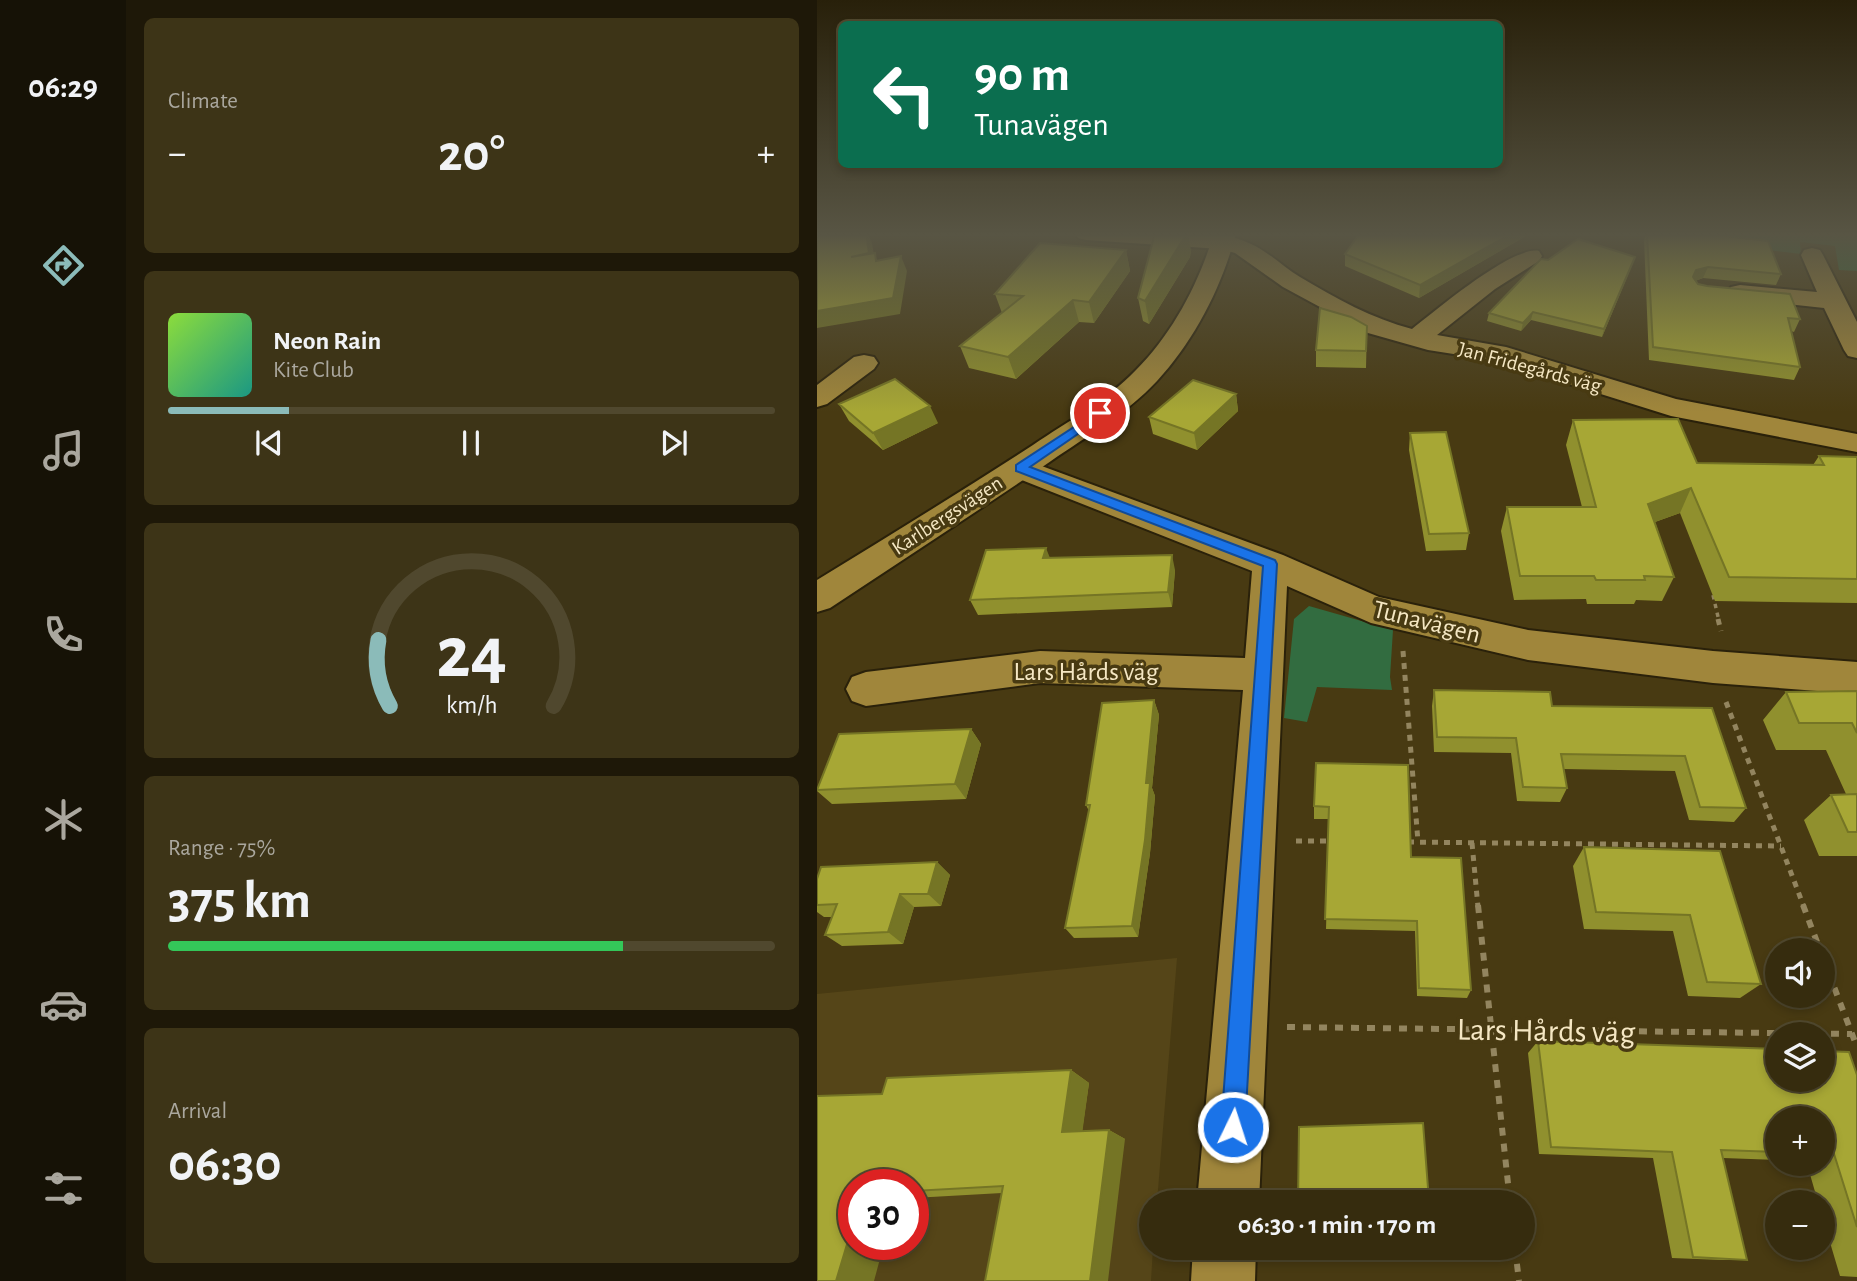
<!DOCTYPE html>
<html lang="en">
<head>
<meta charset="utf-8">
<style>
	:root { --surface:#362c0e; --page:#3d3417; --text:#f1f3f6; --muted:#aaa79e; --line:#50482e; --accent:#8bbbb9 }
	body { margin:0; font-family:"Alegreya Sans",sans-serif; background:var(--page); color:var(--text); height:100vh; display:flex; flex-direction:column; font-size:26px; white-space:nowrap }
	* { box-sizing:border-box; margin:0 }
	p { font-size:23px; color:var(--muted) }
	.icon { flex:none; width:38px; height:38px; fill:none; stroke:currentColor; stroke-width:2; stroke-linecap:round; stroke-linejoin:round }
	.map { position:relative; flex:1; overflow:hidden }
	.details { display:flex; flex-direction:column; gap:18px; padding:18px; background:#1e1808; width:691px }
	.details>* { flex:none }
	.hud { position:absolute; left:21px; top:21px; width:665px; height:147px; border-radius:10px; box-shadow:0 4px 10px #0003,0 0 0 2px var(--line); background:#0b6e4f; color:#fff; overflow:hidden }
	.tools { position:absolute; left:948px; top:938px; display:grid; gap:14px }
	.tools a { display:grid; place-items:center; width:70px; height:70px; border-radius:50%; background:var(--surface); box-shadow:0 4px 10px #0003,0 0 0 2px var(--line); font-size:35px }
	.speed { position:absolute; left:21px; top:1169px; display:flex; gap:14px; font-size:35px; font-weight:700; text-align:center }
	.speed>* { display:grid; place-content:center; width:91px; height:91px; border-radius:50%; background:var(--surface); box-shadow:0 4px 10px #0003,0 0 0 2px var(--line); line-height:1 }
	.speed .limit { border:10px solid #d22; background:#fff; color:#111 }
	.pin { position:absolute; display:grid; place-items:center; width:60px; height:60px; color:#fff; margin:-30px; border:4px solid #fff; border-radius:50%; box-shadow:0 2px 7px #0007 }
	.me { position:absolute; width:77px; margin:-38px; rotate:4deg; stroke-linejoin:round; filter:drop-shadow(0 0 5px #0008) }
	.turn { display:flex; align-items:center; gap:24px; height:147px; padding:0 21px; font-size:32px }
	.turn .icon { width:91px; height:91px; stroke-width:2.5 }
	.turn b { display:block; font-size:49px; line-height:60px }
	.big { font-size:52px; font-weight:700; line-height:1.1 }
	.details .tile { flex:1; display:flex; flex-direction:column; justify-content:center; gap:10px; min-width:0; padding:0 24px; border-radius:10px; background:var(--page) }
	.details .dial { align-items:center; gap:0 }
	.dial svg { height:182px; overflow:visible; fill:none; stroke:var(--line); stroke-width:7; stroke-linecap:round; text-anchor:middle }
	.dial text { fill:var(--text); stroke:none }
	.song { display:flex; align-items:center; gap:21px }
	.cover { width:84px; height:84px; border-radius:10px; background:linear-gradient(135deg,hsl(90 70% 55%),hsl(170 70% 35%)) }
	.played { height:7px; border-radius:4px; background:linear-gradient(90deg,var(--accent) 20%,var(--line) 20%) }
	.keys { display:flex; justify-content:space-around; direction:ltr }
	.heat { display:flex; justify-content:space-between; align-items:center; font-size:38px; direction:ltr }
	.charge { height:10px; border-radius:5px; background:linear-gradient(90deg,#34c759 75%,var(--line) 0) }
	.trip { position:absolute; left:322px; top:1190px; width:396px; height:70px; border-radius:35px; background:var(--surface); box-shadow:0 4px 10px #0003,0 0 0 2px var(--line); font-weight:700; line-height:70px; text-align:center }
	main { display:flex; flex:1; min-height:0 }
	.menu { display:flex; flex-direction:column; width:126px; justify-content:space-around; align-items:center; background:#161206; color:var(--muted) }
	.menu .icon { width:49px; height:49px }
	.menu .current { color:var(--accent) }
	.menu b { font-size:32px; color:var(--text) }
	.map>svg:first-child { display:block }
	.built { fill:#554518; fill-rule:evenodd }
	.green { fill:#326c40 }
	.lines { fill:none; stroke-linecap:round; stroke-linejoin:round }
	.minor-casing { stroke:#2a210a; stroke-width:4 }
	.tertiary-casing { stroke:#2a210a; stroke-width:4 }
	.path-far2 { stroke:#93855f; stroke-width:3.5; stroke-dasharray:4.5 4.5; stroke-linecap:butt }
	.path-far1 { stroke:#93855f; stroke-width:5; stroke-dasharray:6 6; stroke-linecap:butt }
	.path { stroke:#93855f; stroke-width:6; stroke-dasharray:8 8; stroke-linecap:butt }
	.minor { fill:#a0863b; fill-rule:evenodd }
	.tertiary { fill:#a0863b; fill-rule:evenodd }
	.wall { fill:#90902e }
	.shaded-wall { fill:#757525 }
	.building { fill:#a7a735; stroke:#757525; stroke-width:2 }
	.route { fill:#1a73e8; stroke:#114b97; stroke-width:2 }
	.labels { text-anchor:middle; stroke-width:7; stroke-linejoin:round; paint-order:stroke }
	.far-street-label { font-size:21px; fill:#f5e7c3; stroke:#483a12 }
	.street-label { font-size:26px; fill:#f5e7c3; stroke:#483a12 }
	.near-street-label { font-size:32px; fill:#f5e7c3; stroke:#483a12 }
</style>
</head>
<body>
<main>
<nav class="menu">
<b>06:29</b>
<svg class="icon current" aria-label="directions" viewBox="0 0 24 24"><path d="M12 3l9 9-9 9-9-9zM9 14v-3h6M13 9l2 2-2 2"/></svg>
<svg class="icon" aria-label="music" viewBox="0 0 24 24"><path d="M9 18V5l10-2v13"/><circle cx="6" cy="18" r="3"/><circle cx="16" cy="16" r="3"/></svg>
<svg class="icon" aria-label="phone" viewBox="0 0 24 24"><path d="M5 4h4l2 5-3 2q2 4 5 5l2-3 5 2v4C11 20 4 13 5 4z"/></svg>
<svg class="icon" aria-label="climate" viewBox="0 0 24 24"><path d="M12 3v18M4 7l16 10M4 17L20 7"/></svg>
<svg class="icon" aria-label="car" viewBox="0 0 24 24"><path d="M5 17H2v-5l4-1 3-4h7l3 4 3 1v5h-3M9 17h6M6 11h13"/><circle cx="7" cy="17" r="2"/><circle cx="17" cy="17" r="2"/></svg>
<svg class="icon" aria-label="filters" viewBox="0 0 24 24"><path d="M4 7h16M4 17h16"/><circle cx="9" cy="7" r="2"/><circle cx="15" cy="17" r="2"/></svg>
</nav>
<section class="details">
<div class="tile"><p>Climate</p>
<div class="heat"><a>−</a><b class="big">20°</b><a>+</a></div>
</div>
<div class="tile">
<div class="song"><i class="cover"></i><div><b>Neon Rain</b><p>Kite Club</p></div></div>
<div class="played"></div>
<div class="keys"><svg class="icon" aria-label="previous" viewBox="0 0 24 24"><path d="M18 5L8 12l10 7zM5 5v14"/></svg><svg class="icon" aria-label="pause" viewBox="0 0 24 24"><path d="M8 5v14M16 5v14"/></svg><svg class="icon" aria-label="next" viewBox="0 0 24 24"><path d="M6 5l10 7-10 7zM19 5v14"/></svg></div>
</div>
<div class="tile dial"><svg viewBox="0 0 100 80">
<path d="M14 69A42 42 0 1 1 86 69"/>
<path d="M14 69A42 42 0 0 1 9 40" stroke="#8bbbb9"/>
<text x="50" y="56" font-size="32" font-weight="700">24</text>
<text x="50" y="72" font-size="11">km/h</text>
</svg></div>
<div class="tile"><p>Range · 75%</p><b class="big">375 km</b><div class="charge"></div></div>
<div class="tile"><p>Arrival</p><b class="big">06:30</b></div>
</section>
<div class="map">
<svg width="1040" height="1281" viewBox="0 0 1040 1281">
	<rect width="100%" height="100%" fill="#483a12"/>
	<path class="built" d="M360,958L340,1202H334L336,1248L334,1281H0V994ZM37,1185H96V1244H37Z"/>
	<path class="green" d="M810,233H1040V271L1022,270L1018,246L983,242L984,254Z
		M492,606L576,630L573,677L575,690L500,687L490,722L467,718L477,619Z"/>
	<g class="lines">
		<g class="minor-casing">
			<path id="minor" d="M258,233C303,233 396,224 434,244C452,252 466,267 483,277C518,298 556,319 595,329C618,311 696,245 722,251L725,256L722,261L678,289L620,335L689,347L859,399L1040,434V452L854,416L675,360L611,350L551,333L466,287L418,253L404,249L269,240L261,238Z
				M995,248L1003,250L1006,255L1040,322V358L1031,356L1027,350L1007,308L923,299L914,297L911,292L914,287L923,285L1000,292L984,255L987,250Z
				M47,355L57,357L61,363L57,369L10,404L0,407V385L37,357Z
				M203,458L466,555L562,597L711,630L896,651L1040,662V694L896,683L711,660L554,623L470,586L442,1202H380L426,690L223,683L49,706L35,701L29,689L35,677L49,672L223,651L428,658L435,571L192,475L187,468L192,461Z
				M376,1248H439L438,1281H374Z"/>
		</g>
		<g class="tertiary-casing">
			<path id="tertiary" d="M397,233H419C405,287 377,341 340,381C309,414 270,436 234,461C161,511 87,559 13,608L0,612V580C72,536 145,491 216,445C251,421 289,401 319,370C356,333 382,283 397,233Z"/>
		</g>
		<path class="path-far2" d="M896,595L902,621"/>
		<path class="path-far1" d="M901,619L904,631
			M586,651L601,842
			M909,702L987,907
			M479,841H516
			M591,842L964,846
			M655,843L661,907"/>
		<path class="path" d="M661,905L693,1202
			M986,905L1003,950
			M1006,958L1040,1047
			M470,1027L1035,1034
			M698,1248L702,1281"/>
		<use href="#minor" class="minor"/>
		<use href="#tertiary" class="tertiary"/>
	</g>
	<path class="wall" d="M714,233L602,298L528,266V254Z
		M829,233L964,274L959,285L886,278L878,281L881,284L983,319L977,332L974,331L983,367L977,380L832,360L827,240Z
		M309,250L313,271L277,323L262,322L199,379L152,368L143,346L185,313L178,294Z
		M374,250L373,257L332,324L326,321L321,298Z
		M731,260L815,265L785,337L714,320L704,331L670,321L672,313Z
		M550,326L549,368L499,367V350Z
		M419,394L421,411L380,450L336,434L332,417Z
		M22,404L121,423L66,450L32,421Z
		M756,420L880,463L996,465L1002,456L1040,457V603L898,601L863,513L838,522L857,577L845,601L819,600L817,604H770L769,599L697,600L684,531L690,507H765L749,445Z
		M593,433L652,533L649,550L609,551L592,450Z
		M233,558L358,570L355,607L161,615L153,600Z
		M617,690L735,706L895,708L929,808L917,822L872,820L858,771L746,769L750,788L743,802L700,801L694,753L617,752L615,706Z
		M1040,691V856H1002L987,820L1014,795L1029,794L1009,750H959L946,720L969,692Z
		M337,700L342,715L335,788L338,796L333,853L321,937L257,938L248,928L272,811L269,805Z
		M154,729L164,744L149,799L15,804L0,791V788Z
		M499,763L594,857L654,990L650,998L600,996L598,931L509,929L512,819H497V806Z
		M767,847L903,851L944,984L923,998L871,996L856,931L767,929L756,866Z
		M120,862L133,875L124,906L97,907L86,944L25,946L8,935L15,917H7L0,912V879Z
		M721,1041L1040,1075V1277L1023,1276L1006,1219V1202H1001L990,1164H1006V1118H961V1160L906,1158L930,1260H905L855,1258L836,1158L722,1154L711,1053Z
		M254,1070L272,1083L265,1131L292,1130L308,1139L185,1193L96,1198V1185H37L0,1281L65,1094Z
		M612,1201L611,1202H481Z"/>
	<path class="shaded-wall" d="M49,233H51L55,243L59,268L34,257Z
		M370,233H371L374,250L373,257L332,324L328,301Z
		M695,233H714L602,298L603,285Z
		M309,250L313,271L277,323L272,302Z
		M84,256L90,271L83,314L0,328V311Z
		M818,257L815,265L785,337L787,329Z
		M891,267L886,278L875,282L879,270Z
		M256,300L262,322L199,379L191,357Z
		M716,312L714,320L704,331L706,323Z
		M419,394L421,411L380,450L377,433Z
		M113,406L121,423L66,450L56,433Z
		M874,488L863,513L821,528L831,504Z
		M229,548L235,563L226,558Z
		M355,555L358,570L355,607L351,592Z
		M337,700L342,715L335,788L338,796L333,853L321,937L315,926Z
		M154,729L164,744L149,799L138,784Z
		M120,862L133,875L124,906L111,894Z
		M83,894L97,907L86,944L71,932Z
		M254,1070L272,1083L264,1142L245,1132Z
		M292,1130L308,1139L291,1281H273Z
		M37,1221V1244H67L57,1281H19Z"/>
	<path class="building" d="M13,233H49L52,253L34,257L58,253L59,261L84,256L76,298L0,311V235Z
		M338,233H370L328,301L321,298Z
		M543,233H695L603,285L528,254Z
		M830,233H877L951,241L964,274L891,267L879,270L876,277L881,284L890,286L973,294L983,319L971,318L983,367L836,347Z
		M761,239L818,257L787,329L716,312L706,323L672,313L724,259L731,260Z
		M223,243L309,250L272,302L256,300L191,357L143,346L206,296L178,294Z
		M503,308L534,317L550,326L549,351L499,350Z
		M78,379L113,406L56,433L22,404Z
		M376,380L419,394L377,433L332,417Z
		M861,419L880,463L1007,465L1002,456L1040,457V579L912,577L874,488L831,504L857,577L827,576L828,580H779L777,576H703L690,507H779L756,420Z
		M629,432L652,533L612,534L593,433Z
		M229,548L226,558L355,555L351,592L153,600L169,550Z
		M617,690L733,692L735,706L895,708L929,808L883,807L868,756L744,754L750,788L706,787L699,738L620,737Z
		M1040,691V733L1035,723H982L969,692Z
		M337,700L329,783H333L328,840L315,926L248,928L273,805H269L285,703Z
		M154,729L138,784L0,790L22,734Z
		M499,763L591,765L594,857L644,858L654,990L602,988L600,921L508,919L512,807L497,806Z
		M1040,794V832H1031L1014,795Z
		M767,847L903,851L944,984L890,982L873,915L779,912Z
		M120,862L111,894H83L71,932L8,935L20,904L0,905V879L4,867Z
		M721,1041L961,1049V1080H1006V1051L1032,1052L1040,1075V1227L1017,1154H1006V1118H961V1152L904,1150L930,1260L876,1257L855,1152L734,1147Z
		M254,1070L245,1132L292,1130L273,1281H168L186,1186L96,1191V1185H37V1221L19,1281H0V1096L65,1094L70,1078Z
		M606,1123L612,1201L481,1202L482,1127Z"/>
	<linearGradient id="sky" x2="0" y2="1"><stop stop-color="#28200a"/><stop offset="0.57" stop-color="#585544"/><stop offset="1" stop-color="#585544" stop-opacity="0"/></linearGradient>
	<rect width="1040" height="412" fill="url(#sky)"/>
	<path class="route" d="M283,410L289,413L287,416L213,467L458,560L460,564L428,1127L425,1136L416,1139L408,1136L404,1127L446,566L199,471V465Z"/>
	<g class="labels">
		<g class="far-street-label">
			<text transform="translate(713 367) rotate(15)" y="7">Jan Fridegårds väg</text>
			<text transform="translate(130 515) rotate(-33)" y="7">Karlbergsvägen</text>
		</g>
		<g class="street-label">
			<text transform="translate(610 621) rotate(14)" y="9">Tunavägen</text>
			<text x="269" y="680">Lars Hårds väg</text>
		</g>
		<g class="near-street-label">
			<text transform="translate(729 1030) rotate(1)" y="11">Lars Hårds väg</text>
		</g>
	</g>
</svg>
<div class="tools">
<a><svg class="icon" aria-label="sound" viewBox="0 0 24 24"><path d="M4 9h4l5-4v14l-5-4H4zM17 9q2 3 0 6"/></svg></a>
<a><svg class="icon" aria-label="layers" viewBox="0 0 24 24"><path d="M12 4l9 5-9 5-9-5zM3 14l9 5 9-5"/></svg></a>
<a>+</a>
<a>−</a>
</div>
<div class="speed"><div class="limit">30</div></div>
<div class="pin" style="left:283px;top:413px;background:#d93025"><svg class="icon" aria-label="arrive" viewBox="0 0 24 24"><path d="M6 21V4h12l-3 4 3 4H6"/></svg></div>
<svg class="me" style="left:416px;top:1127px" viewBox="-20 -20 40 40"><circle r="17" fill="#1a73e8" stroke="#fff" stroke-width="3"/><path d="M0-11L8 9 0 5-8 9z" fill="#fff"/></svg>
<div class="trip">06:30 · 1 min · 170 m</div>
<div class="hud">
<div class="turn"><svg class="icon" aria-label="left" viewBox="0 0 24 24"><path d="M17 20v-9H6M10 6l-5 5 5 5"/></svg><div><b>90 m</b>Tunavägen</div></div>
</div>
</div>
</main>
</body>
</html>
